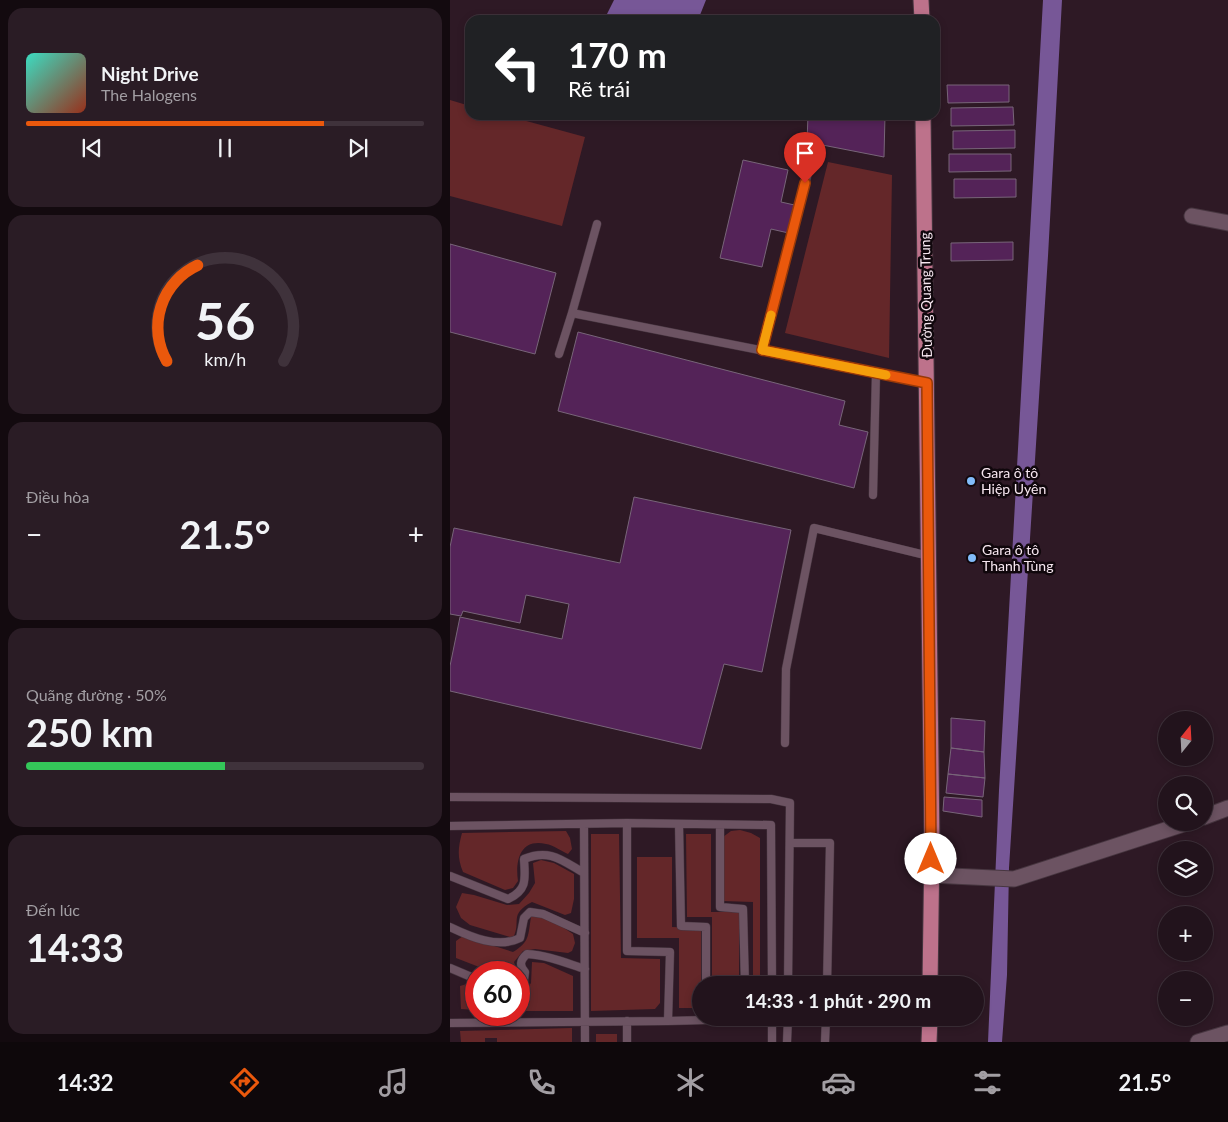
<!DOCTYPE html>
<html lang="vi">
<head>
<meta charset="utf-8">
<style>
	:root { --surface:#22131c; --page:#2a1c25; --text:#f1f3f6; --muted:#a29ea3; --line:#3f323b; --accent:#ea580c }
	body { margin:0; font-family:Lato,sans-serif; background:var(--page); color:var(--text); height:100vh; display:flex; flex-direction:column; font-size:19px; white-space:nowrap }
	* { box-sizing:border-box; margin:0 }
	p { font-size:16px; color:var(--muted) }
	.icon { flex:none; width:28px; height:28px; fill:none; stroke:currentColor; stroke-width:2; stroke-linecap:round; stroke-linejoin:round }
	.map { position:relative; flex:1; overflow:hidden }
	.side { display:flex; flex-direction:column; gap:8px; padding:8px; background:#130a0f; width:450px }
	.side>* { flex:none }
	.top-card { position:absolute; left:15px; top:15px; width:475px; height:105px; border-radius:15px; box-shadow:0 2px 8px #0003,0 0 0 1px var(--line); background:#202124; color:#fff; overflow:hidden }
	.needle { width:32px; rotate:18deg }
	.tools { position:absolute; left:708px; top:711px; display:grid; gap:10px }
	.tools a { display:grid; place-items:center; width:55px; height:55px; border-radius:50%; background:var(--surface); box-shadow:0 2px 8px #0003,0 0 0 1px var(--line); font-size:25px }
	.speed { position:absolute; left:15px; top:961px; display:flex; gap:10px; font-size:25px; font-weight:700; text-align:center }
	.speed>* { display:grid; place-content:center; width:65px; height:65px; border-radius:50%; background:var(--surface); box-shadow:0 2px 8px #0003,0 0 0 1px var(--line); line-height:1 }
	.speed .limit { border:8px solid #d22; background:#fff; color:#111 }
	.pin { position:absolute; display:grid; place-items:center; width:42px; height:42px; color:#fff; margin:-51px -21px; border-radius:50% 50% 50% 0; rotate:-45deg; box-shadow:0 0 5px #0007 }
	.pin .icon { rotate:45deg }
	.me { position:absolute; width:55px; margin:-28px; rotate:0deg; stroke-linejoin:round; filter:drop-shadow(0 0 4px #0008) }
	.turn { display:flex; align-items:center; gap:18px; height:105px; padding:0 20px; font-size:22px }
	.turn .icon { width:65px; height:65px; stroke-width:2.5 }
	.turn b { display:block; font-size:35px; line-height:42px }
	.big { font-size:38px; font-weight:700; line-height:1.1 }
	.side .widget { flex:1; display:flex; flex-direction:column; justify-content:center; gap:8px; min-width:0; padding:0 18px; border-radius:15px; background:var(--page) }
	.side .dial { align-items:center; gap:0 }
	.dial svg { height:130px; overflow:visible; fill:none; stroke:var(--line); stroke-width:7; stroke-linecap:round; text-anchor:middle }
	.dial text { fill:var(--text); stroke:none }
	.song { display:flex; align-items:center; gap:15px }
	.cover { width:60px; height:60px; border-radius:8px; background:linear-gradient(135deg,hsl(170 70% 55%),hsl(10 70% 35%)) }
	.played { height:5px; border-radius:2px; background:linear-gradient(90deg,var(--accent) 75%,var(--line) 75%) }
	.keys { display:flex; justify-content:space-around; direction:ltr }
	.heat { display:flex; justify-content:space-between; align-items:center; font-size:28px; direction:ltr }
	.charge { height:8px; border-radius:4px; background:linear-gradient(90deg,#34c759 50%,var(--line) 0) }
	.trip { position:absolute; left:242px; top:976px; width:292px; height:50px; border-radius:25px; background:var(--surface); box-shadow:0 2px 8px #0003,0 0 0 1px var(--line); font-weight:700; line-height:50px; text-align:center }
	.menu { display:flex; height:80px; justify-content:space-around; align-items:center; background:#0e080b; color:var(--muted) }
	.menu .icon { width:35px; height:35px }
	.menu .selected { color:var(--accent) }
	.menu b { font-size:22px; color:var(--text) }
	main { display:flex; flex:1; min-height:0 }
	.map>svg:first-child { display:block }
	.green { fill:#642729 }
	.water { fill:#775797 }
	.building { fill:#542358; stroke:#786579 }
	.lines { fill:none; stroke-linecap:round; stroke-linejoin:round }
	.lane-casing { stroke:#473640; stroke-width:9 }
	.street-casing { stroke:#473640; stroke-width:17 }
	.secondary-casing { stroke:#473640; stroke-width:17 }
	.primary-casing { stroke:#473640; stroke-width:17 }
	.lane { stroke:#6c5362; stroke-width:8 }
	.street { stroke:#6c5362; stroke-width:15 }
	.secondary { stroke:#6c5362; stroke-width:15 }
	.primary { stroke:#bd728b; stroke-width:15 }
	.route-casing { stroke:#983908; stroke-width:12 }
	.route { stroke:#ea580c; stroke-width:9 }
	.slow { stroke:#f59e0b; stroke-width:9 }
	.poi-dot { fill:#82bcfa; stroke:#10070c; stroke-width:2 }
	.labels { text-anchor:middle; stroke-width:5; stroke-linejoin:round; paint-order:stroke }
	.street-label { font-size:14px; fill:#f7e7f0; stroke:#10070c }
	.poi-label { font-size:14px; fill:#f7e7f0; stroke:#10070c; text-anchor:start }
</style>
</head>
<body>
<main>
<section class="side">
<div class="widget">
<div class="song"><i class="cover"></i><div><b>Night Drive</b><p>The Halogens</p></div></div>
<div class="played"></div>
<div class="keys"><svg class="icon" aria-label="previous" viewBox="0 0 24 24"><path d="M18 5L8 12l10 7zM5 5v14"/></svg><svg class="icon" aria-label="pause" viewBox="0 0 24 24"><path d="M8 5v14M16 5v14"/></svg><svg class="icon" aria-label="next" viewBox="0 0 24 24"><path d="M6 5l10 7-10 7zM19 5v14"/></svg></div>
</div>
<div class="widget dial"><svg viewBox="0 0 100 80">
<path d="M14 69A42 42 0 1 1 86 69"/>
<path d="M14 69A42 42 0 0 1 33 10" stroke="#ea580c"/>
<text x="50" y="56" font-size="32" font-weight="700">56</text>
<text x="50" y="72" font-size="11">km/h</text>
</svg></div>
<div class="widget"><p>Điều hòa</p>
<div class="heat"><a>−</a><b class="big">21.5°</b><a>+</a></div>
</div>
<div class="widget"><p>Quãng đường · 50%</p><b class="big">250 km</b><div class="charge"></div></div>
<div class="widget"><p>Đến lúc</p><b class="big">14:33</b></div>
</section>
<div class="map">
<svg width="778" height="1042" viewBox="0 0 778 1042">
	<rect width="100%" height="100%" fill="#2e1925"/>
	<path class="green" d="M0,100L20,106V115H54L135,137L112,226L0,196Z
		M378,162L442,175L439,358L335,333Z
		M290,830L301,833L310,838V985H303V902L273,901V837L281,831Z
		M116,831L120,838L122,849L118,854C111,851 103,845 96,844C70,838 65,861 68,881L63,888L55,890L13,872C7,857 8,848 12,833Z
		M141,834H169L171,958L210,959V1003L205,1009L141,1011Z
		M236,834H261V912H289V985H262V917H237Z
		M187,857H222V927L251,928V1008H229V938H187Z
		M91,860L104,863L124,874V899L121,913L115,915L82,902C58,915 72,921 63,938L20,925L11,918L6,907L12,893L24,895L57,905L69,904L79,893L85,883L83,863Z
		M88,916L108,924L123,934L125,943L122,951L118,953L85,949L73,951L64,962L67,972H42L6,958V941L13,936L63,952C80,942 78,935 81,917Z
		M82,962L94,963L123,976V1011H69V994L75,992L81,983Z
		M20,983L26,985V1010L11,1009L10,986Z
		M122,1028V1042H47V1038H35V1042H11L10,1031Z
		M146,1034H167V1042H146Z"/>
	<path class="water" d="M164,0H256L248,20H154Z
		M593,0H612L598,256L559,868L557,975L552,1042H538L549,790Z"/>
	<path class="building" d="M497,85H559V102L498,103Z
		M563,107L564,125L501,126V108Z
		M298,115H323L322,120Z
		M358,115H435L434,157L357,142Z
		M565,130V148L503,149V131Z
		M499,154H561V171L499,172Z
		M293,160L338,170L331,202L349,206L343,234L321,229L312,267L270,258Z
		M504,179H566V197L504,198Z
		M563,242V260L501,261V243Z
		M0,244L106,273L85,354L0,332Z
		M128,332L395,401L389,425L418,432L404,488L108,411Z
		M184,497L341,530L312,672L274,664L251,749L0,691V666L10,617L112,639L119,604L76,595L70,623L13,611L11,616L0,614V547L4,528L170,563Z
		M501,718L535,721L534,752L501,748Z
		M501,748L534,752L535,778L498,774Z
		M498,774L535,778L533,797L496,793Z
		M494,797L532,800V817L493,811Z"/>
	<g class="lines">
		<g class="lane-casing">
			<path id="lane" d="M147,224L122,313L477,383
				M312,350L360,165
				M109,354L122,313
				M423,495L426,373
				M335,743L336,669L364,528L479,556
				M0,797L321,799L340,803L338,985
				M134,824L135,1042
				M229,824L231,926L256,927V985
				M270,825V907L293,909L295,985
				M0,826L177,823L321,825L322,985
				M340,843H380L377,985
				M0,876L58,899C78,890 75,878 74,859C100,848 113,861 134,873
				M0,927C21,937 48,949 70,938L74,918L80,912L93,914L135,933
				M0,968L26,979
				M69,985L74,980L75,972C69,966 70,960 77,954C97,955 116,963 135,969
				M322,1018V1042
				M256,1020H296V1018
				M218,1021L256,1020V1018
				M0,1023L218,1021L220,952L177,951V823
				M177,1042V1021
				M337,1042L338,1018
				M375,1042L376,1018"/>
		</g>
		<g class="street-casing">
			<path id="street" d="M748,1042L778,1033"/>
		</g>
		<g class="secondary-casing">
			<path id="secondary" d="M742,216L778,223
				M754,817L778,808
				M481,875L564,879L740,822"/>
		</g>
		<g class="primary-casing">
			<path id="primary" d="M471,0L472,20
				M473,115L482,844L480,985
				M479,1042L480,1018"/>
		</g>
		<use href="#lane" class="lane"/>
		<use href="#street" class="street"/>
		<use href="#secondary" class="secondary"/>
		<use href="#primary" class="primary"/>
	</g>
	<g class="lines">
		<g class="route-casing">
			<path id="route" d="M355,183L312,350L477,383L481,859"/>
		</g>
		<use href="#route" class="route"/>
		<path class="slow" d="M321,315L312,350L436,375"/>
	</g>
	<g class="poi-dot">
		<circle cx="521" cy="481" r="5"/>
		<circle cx="522" cy="558" r="5"/>
	</g>
	<g class="labels">
		<g class="street-label">
			<text transform="translate(476 295) rotate(-91)" y="5">Đường Quang Trung</text>
		</g>
		<g class="poi-label">
			<text x="531" y="478">Gara ô tô<tspan x="531" dy="16">Hiệp Uyên</tspan></text>
			<text x="532" y="555">Gara ô tô<tspan x="532" dy="16">Thanh Tùng</tspan></text>
		</g>
	</g>
</svg>
<div class="tools">
<a><svg class="needle" viewBox="-14 -14 28 28"><path d="M0-13l5 13h-10z" fill="#e53935"/><path d="M0 13l5-13h-10z" fill="#a29ea3"/></svg></a>
<a><svg class="icon" aria-label="search" viewBox="0 0 24 24"><circle cx="10" cy="10" r="6"/><path d="M15 15l6 6"/></svg></a>
<a><svg class="icon" aria-label="layers" viewBox="0 0 24 24"><path d="M12 4l9 5-9 5-9-5zM3 14l9 5 9-5"/></svg></a>
<a>+</a>
<a>−</a>
</div>
<div class="speed"><div class="limit">60</div></div>
<div class="pin" style="left:355px;top:183px;background:#d93025"><svg class="icon" aria-label="arrive" viewBox="0 0 24 24"><path d="M6 21V4h12l-3 4 3 4H6"/></svg></div>
<svg class="me" style="left:481px;top:859px" viewBox="-20 -20 40 40"><circle r="19" fill="#fff"/><path d="M0-13L10 11 0 6-10 11z" fill="#ea580c"/></svg>
<div class="trip">14:33 · 1 phút · 290 m</div>
<div class="top-card">
<div class="turn"><svg class="icon" aria-label="left" viewBox="0 0 24 24"><path d="M17 20v-9H6M10 6l-5 5 5 5"/></svg><div><b>170 m</b>Rẽ trái</div></div>
</div>
</div>
</main>
<nav class="menu">
<b>14:32</b>
<svg class="icon selected" aria-label="directions" viewBox="0 0 24 24"><path d="M12 3l9 9-9 9-9-9zM9 14v-3h6M13 9l2 2-2 2"/></svg>
<svg class="icon" aria-label="music" viewBox="0 0 24 24"><path d="M9 18V5l10-2v13"/><circle cx="6" cy="18" r="3"/><circle cx="16" cy="16" r="3"/></svg>
<svg class="icon" aria-label="phone" viewBox="0 0 24 24"><path d="M5 4h4l2 5-3 2q2 4 5 5l2-3 5 2v4C11 20 4 13 5 4z"/></svg>
<svg class="icon" aria-label="climate" viewBox="0 0 24 24"><path d="M12 3v18M4 7l16 10M4 17L20 7"/></svg>
<svg class="icon" aria-label="car" viewBox="0 0 24 24"><path d="M5 17H2v-5l4-1 3-4h7l3 4 3 1v5h-3M9 17h6M6 11h13"/><circle cx="7" cy="17" r="2"/><circle cx="17" cy="17" r="2"/></svg>
<svg class="icon" aria-label="filters" viewBox="0 0 24 24"><path d="M4 7h16M4 17h16"/><circle cx="9" cy="7" r="2"/><circle cx="15" cy="17" r="2"/></svg>
<b>21.5°</b>
</nav>
</body>
</html>
